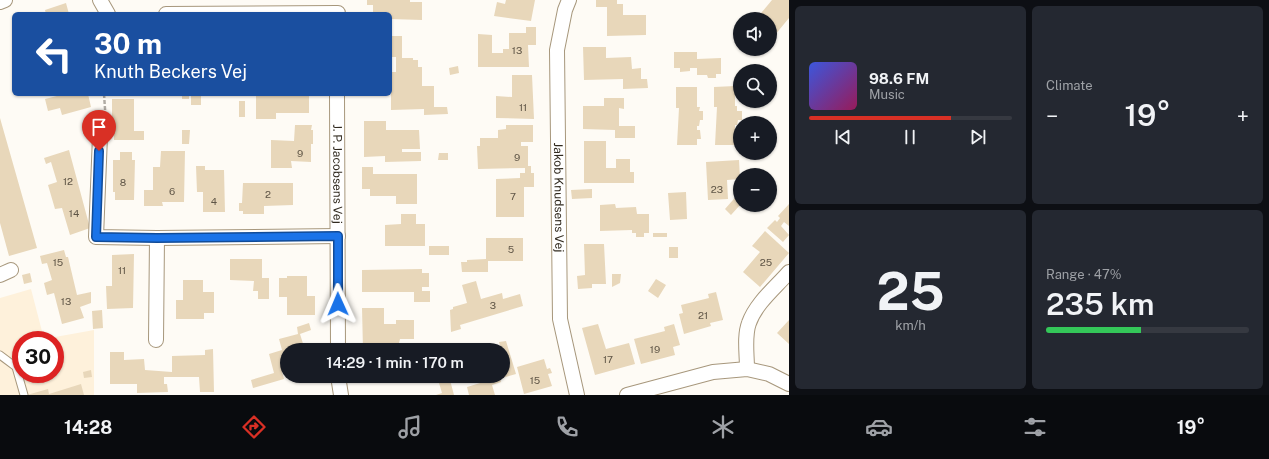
<!DOCTYPE html>
<html lang="en">
<head>
<meta charset="utf-8">
<style>
	:root { --surface:#171b24; --page:#242831; --text:#f1f3f6; --muted:#9ea1a6; --line:#363941; --accent:#d93025 }
	body { margin:0; font-family:"Public Sans",sans-serif; background:var(--page); color:var(--text); height:100vh; display:flex; flex-direction:column; font-size:15px; white-space:nowrap }
	* { box-sizing:border-box; margin:0 }
	p { font-size:13px; color:var(--muted) }
	.icon { flex:none; width:22px; height:22px; fill:none; stroke:currentColor; stroke-width:2; stroke-linecap:round; stroke-linejoin:round }
	.map { position:relative; flex:1; overflow:hidden }
	.side { display:flex; flex-direction:column; gap:6px; padding:6px; background:#0d0f14; width:480px }
	.side>* { flex:none }
	.banner { position:absolute; left:12px; top:12px; width:380px; height:84px; border-radius:6px; box-shadow:0 1px 3px #0004; background:#1a4fa0; color:#fff; overflow:hidden }
	.buttons { position:absolute; left:733px; top:12px; display:grid; gap:8px }
	.buttons a { display:grid; place-items:center; width:44px; height:44px; border-radius:50%; background:var(--surface); box-shadow:0 1px 3px #0004; font-size:20px }
	.speed { position:absolute; left:12px; top:331px; display:flex; gap:8px; font-size:20px; font-weight:700; text-align:center }
	.speed>* { display:grid; place-content:center; width:52px; height:52px; border-radius:50%; background:var(--surface); box-shadow:0 1px 3px #0004; line-height:1 }
	.speed .limit { border:6px solid #d22; background:#fff; color:#111 }
	.pin { position:absolute; display:grid; place-items:center; width:34px; height:34px; color:#fff; margin:-41px -17px; border-radius:50% 50% 50% 0; rotate:-45deg; box-shadow:0 0 4px #0007 }
	.pin .icon { rotate:45deg }
	.me { position:absolute; width:44px; margin:-22px; rotate:359deg; stroke-linejoin:round; filter:drop-shadow(0 0 3px #0008) }
	.turn { display:flex; align-items:center; gap:14px; height:84px; padding:0 16px; font-size:18px }
	.turn .icon { width:52px; height:52px; stroke-width:2.5 }
	.turn b { display:block; font-size:28px; line-height:34px }
	.big { font-size:30px; font-weight:600; line-height:1.1 }
	.side .card { flex:1; display:flex; flex-direction:column; justify-content:center; gap:6px; min-width:0; padding:0 14px; border-radius:6px; background:var(--page) }
	.side .dial { align-items:center; gap:0 }
	.dial b { font-size:52px; line-height:1 }
	.song { display:flex; align-items:center; gap:12px }
	.cover { width:48px; height:48px; border-radius:6px; background:linear-gradient(135deg,hsl(230 70% 55%),hsl(330 70% 35%)) }
	.played { height:4px; border-radius:2px; background:linear-gradient(90deg,var(--accent) 70%,var(--line) 70%) }
	.keys { display:flex; justify-content:space-around; direction:ltr }
	.heat { display:flex; justify-content:space-between; align-items:center; font-size:22px; direction:ltr }
	.charge { height:6px; border-radius:3px; background:linear-gradient(90deg,#34c759 47%,var(--line) 0) }
	.side .tiles { flex:1; display:grid; gap:6px; grid-template-columns:repeat(2,1fr) }
	.trip { position:absolute; left:280px; top:343px; width:230px; height:40px; border-radius:20px; background:var(--surface); box-shadow:0 1px 3px #0004; font-weight:600; line-height:40px; text-align:center }
	.tab-bar { display:flex; height:64px; justify-content:space-around; align-items:center; background:#090b0e; color:var(--muted) }
	.tab-bar .icon { width:28px; height:28px }
	.tab-bar .active { color:var(--accent) }
	.tab-bar b { font-size:18px; color:var(--text) }
	main { display:flex; flex:1; min-height:0 }
	.map>svg:first-child { display:block }
	.built { fill:#fef1db; fill-rule:evenodd }
	.building { fill:#e8d7ba }
	.lines { fill:none; stroke-linecap:round; stroke-linejoin:round }
	.service-casing { stroke:#a7977c; stroke-width:9 }
	.minor-casing { stroke:#a7977c; stroke-width:16 }
	.path { stroke:#b1aca4; stroke-width:2.5; stroke-dasharray:4 2; stroke-linecap:butt }
	.service { stroke:#fff; stroke-width:7 }
	.minor { stroke:#fff; stroke-width:14 }
	.route-casing { stroke:#114b97; stroke-width:10 }
	.route { stroke:#1a73e8; stroke-width:7 }
	.labels { text-anchor:middle; stroke-width:3.5; stroke-linejoin:round; paint-order:stroke }
	.number-label { font-size:10px; fill:#5f5546 }
	.street-label { font-size:12px; fill:#312a1f; stroke:#fefbf5 }
</style>
</head>
<body>
<main>
<div class="map">
<svg width="789" height="395" viewBox="0 0 789 395">
	<rect width="100%" height="100%" fill="#fefbf5"/>
	<path class="built" d="M31,289L44,339L94,330V395H0V298ZM21,340H55V374H21Z"/>
	<path class="building" d="M367,0H410V2H422V20L390,19L388,12H373V5H367Z
		M506,0H535L531,21L494,16L497,2L505,4Z
		M596,0H617V4H623V15H646V35L607,36V7H596Z
		M772,0H789V18L770,41V19H756Z
		M66,3L69,14H46L45,10Z
		M526,27H536V45H528L529,67H478V34L492,35V53H503V49H509V33H526Z
		M390,36H402V58H413V60H418V67H422V86H434V107H447L448,114L424,115V109L391,110V72H396V57H390Z
		M583,47H606V58L631,57L632,69L641,68V79H647L648,88L623,89V79L584,80Z
		M674,52H697V59L721,58V74H716V78H708L707,75H697V68H690V71L680,72V68H674Z
		M458,66L459,73L450,75L449,68Z
		M512,75H532L534,119L496,118V96L512,97Z
		M735,86V106H737V111H742V120H738L737,125H735V145H715L717,107H714V87Z
		M676,87H697V107H700L699,111H703V120H700L699,126H697V130H700L701,139H697V145H677L679,108H676Z
		M57,94H88L91,107L62,115L60,108L48,111L45,99L57,96Z
		M182,94H189V99H182Z
		M191,94H201V105H191Z
		M256,94H309V113H276V119H256Z
		M604,98H624V109L619,108V126H635V138H615V130L583,129V106H604Z
		M112,99H134V131H144V140H114V131H112Z
		M239,101H245V117H239Z
		M0,118L37,248L9,256L0,223Z
		M364,121H386V130H419L420,149H402V152H421V161L385,162V156L364,157Z
		M295,125H312L311,130H313V144H311V162L291,161L292,168H271V140L294,141Z
		M506,125H533V142H521V146H528V166H531V173H534V187H524V217H496V179L520,178V173H525V168L478,169L477,146H480V138H498V130L506,129Z
		M182,130H190L189,144H182Z
		M584,141H606V168H616V159H630V172H634V183H584Z
		M69,150L90,228L70,235L62,208L55,209L48,185L57,182L51,162L46,164L44,158Z
		M161,151H185L184,202H162L163,206H144V190H153V167H160Z
		M120,152H132V160H135L134,200H115V192H113V160H120Z
		M439,153H448V160H438Z
		M739,160L740,179L727,180L728,199L708,200L706,162Z
		M196,166H205V170H224L225,212H203V192H197Z
		M362,167H373V174H417V204H396V196H370V189H362Z
		M243,183H293V205L264,206V214H243V211H239V203H242Z
		M592,189V198L572,199L571,190Z
		M686,192L687,219L670,220L668,193Z
		M740,192V205L731,215L725,209Z
		M615,204L616,208L636,207L637,214H649V233H644V237H636V233H632V230L600,231V205Z
		M789,204V226L784,222L781,226L789,235L783,242L767,228L775,220L777,222L780,218L778,216Z
		M401,214H416V224H425V246H385V225L401,224Z
		M765,231L789,253L760,287L743,272L760,252L752,246Z
		M653,233H667V237H653Z
		M486,238H523V261H488V272H462L461,262H467V260L486,259Z
		M584,244H604L606,284H592V288L578,289L577,276L585,275Z
		M429,246H449V255H429Z
		M669,247H678V258H669Z
		M64,250L66,257H68L77,295L91,292V303L80,307L84,318L62,324L54,293L47,295L44,283L52,280L47,263L42,264L40,256Z
		M134,254L133,308L107,309L106,286H112V255Z
		M230,259H262V278H269V299H258V291H253L254,281L230,280Z
		M422,269V273H429V287H422V291H430V302H414V292H362V270Z
		M30,273L32,282L24,284L22,275Z
		M612,274H621L620,283L612,287Z
		M287,276H307V296H315V315H287V297H279V278H287Z
		M656,279L666,285L658,298L648,291Z
		M183,280H203V292H214V313H204V319H176V300H183Z
		M476,281L481,299L502,293L503,299L520,294L523,306L460,325L461,329L451,332L450,310L453,309V307L467,303L462,285Z
		M716,292L723,320L710,323L711,326L684,334L679,314L683,313L681,305L709,298L708,294Z
		M362,308H384V324H396V320H414V339H400L399,343H377V346L383,347V350H363Z
		M102,310L103,328L93,329L92,311Z
		M789,320V344L777,333Z
		M309,323L311,330L300,334L305,350H287V371L282,372L284,379L253,388L251,380L274,373L269,354L282,350L279,339L298,334L297,327Z
		M598,324L606,349L629,343L635,364L595,375L582,328Z
		M674,324L680,345L673,347L675,355L641,364L634,339L665,331L664,327Z
		M506,341L516,374L502,378L504,361L503,350H501L499,342Z
		M213,349L214,392H200L199,377H164V384H167L168,392L137,393V384H110V352H124V360L144,359L145,370L172,372V356L205,355V350Z
		M544,359L547,369L550,368L552,373L548,374L552,386L524,394L517,367Z
		M91,370L92,377L84,378L83,372Z
		M489,376H499L501,382L492,385L495,395H469L467,387L490,380Z
		M450,380L454,395H436L442,393L439,383Z
		M81,384L84,395H27L48,389L49,394Z"/>
	<g class="lines">
		<g class="service-casing">
			<path id="service" d="M0,355L16,367L24,395"/>
		</g>
		<g class="minor-casing">
			<g id="minor">
				<path d="M100,0L108,14"/>
				<path id="s1" d="M569,0L565,10L557,50L560,319L577,395"/>
				<path d="M0,2L5,0"/>
				<path d="M166,14L338,13"/>
				<path id="s2" d="M337,94L338,350"/>
				<path d="M100,136L96,237L157,238L338,236"/>
				<path d="M0,275L11,270"/>
				<path d="M156,340L157,238"/>
				<path d="M747,369C747,354 744,336 749,323C756,303 776,287 789,272"/>
				<path d="M338,376L341,395"/>
				<path d="M627,395L713,372L747,369L769,374L789,384"/>
			</g>
		</g>
		<path class="path" d="M104,94L106,123"/>
		<use href="#service" class="service"/>
		<use href="#minor" class="minor"/>
	</g>
	<g class="lines">
		<g class="route-casing">
			<path id="route" d="M99,151L96,237L157,238L338,236V304"/>
		</g>
		<use href="#route" class="route"/>
	</g>
	<g class="labels">
		<g class="number-label">
			<text x="517" y="54">13</text>
			<text x="523" y="111">11</text>
			<text x="300" y="157">9</text>
			<text x="517" y="161">9</text>
			<text x="68" y="185">12</text>
			<text x="123" y="186">8</text>
			<text x="717" y="193">23</text>
			<text x="172" y="195">6</text>
			<text x="268" y="198">2</text>
			<text x="513" y="200">7</text>
			<text x="214" y="205">4</text>
			<text x="74" y="217">14</text>
			<text x="511" y="253">5</text>
			<text x="58" y="266">15</text>
			<text x="766" y="266">25</text>
			<text x="122" y="274">11</text>
			<text x="66" y="305">13</text>
			<text x="493" y="309">3</text>
			<text x="703" y="319">21</text>
			<text x="655" y="353">19</text>
			<text x="608" y="363">17</text>
			<text x="535" y="384">15</text>
		</g>
		<g class="street-label">
			<text dy="4" stroke="none"><textPath href="#s2" startOffset="80">J. P. Jacobsens Vej</textPath></text>
			<text dy="4" stroke="none"><textPath href="#s1" startOffset="199">Jakob Knudsens Vej</textPath></text>
		</g>
	</g>
</svg>
<div class="buttons">
<a><svg class="icon" aria-label="sound" viewBox="0 0 24 24"><path d="M4 9h4l5-4v14l-5-4H4zM17 9q2 3 0 6"/></svg></a>
<a><svg class="icon" aria-label="search" viewBox="0 0 24 24"><circle cx="10" cy="10" r="6"/><path d="M15 15l6 6"/></svg></a>
<a>+</a>
<a>−</a>
</div>
<div class="speed"><div class="limit">30</div></div>
<div class="pin" style="left:99px;top:151px;background:#d93025"><svg class="icon" aria-label="arrive" viewBox="0 0 24 24"><path d="M6 21V4h12l-3 4 3 4H6"/></svg></div>
<svg class="me" style="left:338px;top:304px" viewBox="-20 -20 40 40"><path d="M0-17L14 15 0 8-14 15z" fill="#1a73e8" stroke="#fff" stroke-width="4"/></svg>
<div class="trip">14:29 · 1 min · 170 m</div>
<div class="banner">
<div class="turn"><svg class="icon" aria-label="left" viewBox="0 0 24 24"><path d="M17 20v-9H6M10 6l-5 5 5 5"/></svg><div><b>30 m</b>Knuth Beckers Vej</div></div>
</div>
</div>
<section class="side">
<div class="tiles">
<div class="card">
<div class="song"><i class="cover"></i><div><b>98.6 FM</b><p>Music</p></div></div>
<div class="played"></div>
<div class="keys"><svg class="icon" aria-label="previous" viewBox="0 0 24 24"><path d="M18 5L8 12l10 7zM5 5v14"/></svg><svg class="icon" aria-label="pause" viewBox="0 0 24 24"><path d="M8 5v14M16 5v14"/></svg><svg class="icon" aria-label="next" viewBox="0 0 24 24"><path d="M6 5l10 7-10 7zM19 5v14"/></svg></div>
</div>
<div class="card"><p>Climate</p>
<div class="heat"><a>−</a><b class="big">19°</b><a>+</a></div>
</div>
<div class="card dial"><b>25</b><p>km/h</p></div>
<div class="card"><p>Range · 47%</p><b class="big">235 km</b><div class="charge"></div></div>
</div>
</section>
</main>
<nav class="tab-bar">
<b>14:28</b>
<svg class="icon active" aria-label="directions" viewBox="0 0 24 24"><path d="M12 3l9 9-9 9-9-9zM9 14v-3h6M13 9l2 2-2 2"/></svg>
<svg class="icon" aria-label="music" viewBox="0 0 24 24"><path d="M9 18V5l10-2v13"/><circle cx="6" cy="18" r="3"/><circle cx="16" cy="16" r="3"/></svg>
<svg class="icon" aria-label="phone" viewBox="0 0 24 24"><path d="M5 4h4l2 5-3 2q2 4 5 5l2-3 5 2v4C11 20 4 13 5 4z"/></svg>
<svg class="icon" aria-label="climate" viewBox="0 0 24 24"><path d="M12 3v18M4 7l16 10M4 17L20 7"/></svg>
<svg class="icon" aria-label="car" viewBox="0 0 24 24"><path d="M5 17H2v-5l4-1 3-4h7l3 4 3 1v5h-3M9 17h6M6 11h13"/><circle cx="7" cy="17" r="2"/><circle cx="17" cy="17" r="2"/></svg>
<svg class="icon" aria-label="filters" viewBox="0 0 24 24"><path d="M4 7h16M4 17h16"/><circle cx="9" cy="7" r="2"/><circle cx="15" cy="17" r="2"/></svg>
<b>19°</b>
</nav>
</body>
</html>
